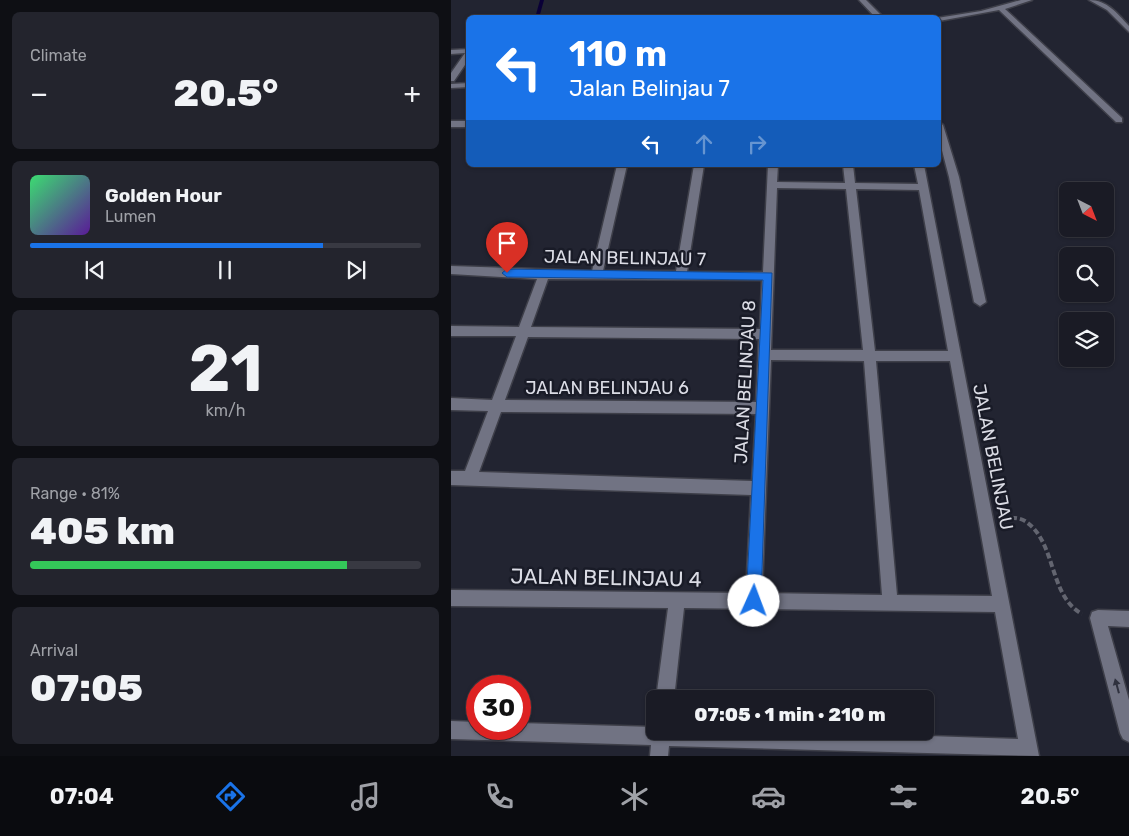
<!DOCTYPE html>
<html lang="en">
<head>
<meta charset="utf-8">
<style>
	:root { --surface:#1a1b25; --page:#23242d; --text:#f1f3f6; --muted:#9fa1a7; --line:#383942; --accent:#1a73e8 }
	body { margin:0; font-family:Rubik,sans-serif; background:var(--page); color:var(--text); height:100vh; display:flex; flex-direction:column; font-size:19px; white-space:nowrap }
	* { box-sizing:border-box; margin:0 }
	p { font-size:16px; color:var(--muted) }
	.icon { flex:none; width:28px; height:28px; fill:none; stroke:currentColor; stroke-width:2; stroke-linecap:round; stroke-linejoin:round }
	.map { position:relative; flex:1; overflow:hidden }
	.sheet { display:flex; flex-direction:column; gap:12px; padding:12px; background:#0e0f14; width:451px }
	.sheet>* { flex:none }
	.hud { position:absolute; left:15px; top:15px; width:475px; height:152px; border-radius:8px; box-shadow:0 1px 4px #0004,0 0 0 1px var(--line); background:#1a73e8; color:#fff; overflow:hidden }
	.needle { width:32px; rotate:138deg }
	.tools { position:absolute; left:608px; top:182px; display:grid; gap:10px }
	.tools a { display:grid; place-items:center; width:55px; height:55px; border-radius:8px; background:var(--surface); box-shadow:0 1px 4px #0004,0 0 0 1px var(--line); font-size:25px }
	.speed { position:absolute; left:15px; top:675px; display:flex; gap:10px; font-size:25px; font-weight:700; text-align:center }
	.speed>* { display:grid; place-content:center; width:65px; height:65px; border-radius:50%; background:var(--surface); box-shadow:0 1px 4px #0004,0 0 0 1px var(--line); line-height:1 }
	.speed .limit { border:8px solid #d22; background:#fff; color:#111 }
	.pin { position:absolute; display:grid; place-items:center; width:42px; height:42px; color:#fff; margin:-51px -21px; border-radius:50% 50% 50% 0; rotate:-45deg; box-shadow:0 0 5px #0007 }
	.pin .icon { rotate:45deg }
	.me { position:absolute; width:55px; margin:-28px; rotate:2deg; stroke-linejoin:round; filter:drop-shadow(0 0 4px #0008) }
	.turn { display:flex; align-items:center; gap:18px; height:105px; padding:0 20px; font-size:22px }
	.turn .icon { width:65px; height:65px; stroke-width:2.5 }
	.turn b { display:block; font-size:35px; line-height:42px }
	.lanes { display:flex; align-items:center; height:48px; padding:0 20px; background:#0003; justify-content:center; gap:25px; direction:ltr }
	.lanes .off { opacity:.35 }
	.big { font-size:38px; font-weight:800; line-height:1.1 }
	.sheet .widget { flex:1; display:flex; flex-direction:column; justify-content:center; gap:8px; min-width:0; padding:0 18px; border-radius:8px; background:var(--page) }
	.sheet .dial { align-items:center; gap:0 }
	.dial b { font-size:65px; line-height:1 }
	.song { display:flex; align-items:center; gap:15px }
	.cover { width:60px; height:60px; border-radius:8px; background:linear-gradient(135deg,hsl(140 70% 55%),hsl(270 70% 35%)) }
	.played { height:5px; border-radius:2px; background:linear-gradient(90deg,var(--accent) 75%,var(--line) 75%) }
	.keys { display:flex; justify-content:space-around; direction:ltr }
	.heat { display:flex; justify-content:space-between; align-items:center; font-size:28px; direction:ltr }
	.charge { height:8px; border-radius:4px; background:linear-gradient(90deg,#34c759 81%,var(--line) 0) }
	.trip { position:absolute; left:195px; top:690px; width:288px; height:50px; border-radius:8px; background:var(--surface); box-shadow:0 1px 4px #0004,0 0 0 1px var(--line); font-weight:800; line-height:50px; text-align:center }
	.tab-bar { display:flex; height:80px; justify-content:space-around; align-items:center; background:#0a0b0f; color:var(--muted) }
	.tab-bar .icon { width:35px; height:35px }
	.tab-bar .active { color:var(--accent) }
	.tab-bar b { font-size:22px; color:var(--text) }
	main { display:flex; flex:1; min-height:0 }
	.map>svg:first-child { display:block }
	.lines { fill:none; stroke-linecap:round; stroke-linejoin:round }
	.stream { fill:#0a0037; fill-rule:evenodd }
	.minor-casing { stroke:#3e3f49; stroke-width:3 }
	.path { stroke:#636570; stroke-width:4; stroke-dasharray:6 3; stroke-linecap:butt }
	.minor { fill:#717383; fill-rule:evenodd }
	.oneway { fill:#2f313e }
	.route { fill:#1a73e8; stroke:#114b97 }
	.labels { text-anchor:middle; stroke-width:5; stroke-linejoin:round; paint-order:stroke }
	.street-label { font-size:18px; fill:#dbdce5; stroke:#191b27 }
	.near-street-label { font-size:21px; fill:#dbdce5; stroke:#191b27 }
</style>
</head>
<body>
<main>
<section class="sheet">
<div class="widget"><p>Climate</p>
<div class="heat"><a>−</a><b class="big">20.5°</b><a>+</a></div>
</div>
<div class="widget">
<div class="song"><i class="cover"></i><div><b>Golden Hour</b><p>Lumen</p></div></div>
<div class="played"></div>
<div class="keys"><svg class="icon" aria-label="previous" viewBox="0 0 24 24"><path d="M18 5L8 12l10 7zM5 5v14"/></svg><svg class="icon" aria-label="pause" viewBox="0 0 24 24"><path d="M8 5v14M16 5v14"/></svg><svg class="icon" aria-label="next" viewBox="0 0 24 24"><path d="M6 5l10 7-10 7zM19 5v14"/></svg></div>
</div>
<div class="widget dial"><b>21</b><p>km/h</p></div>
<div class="widget"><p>Range · 81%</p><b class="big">405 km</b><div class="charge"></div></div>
<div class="widget"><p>Arrival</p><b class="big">07:05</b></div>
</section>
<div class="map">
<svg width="678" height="756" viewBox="0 0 678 756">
	<rect width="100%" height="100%" fill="#222431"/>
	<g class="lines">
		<path class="stream" d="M89,0H93L88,18H84Z"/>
		<g class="minor-casing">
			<path id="minor" d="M408,0H415L433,18H425Z
				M570,0H581L554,9L671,118V122H665L548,10L488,21V18H486L530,11Z
				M638,0C656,0 666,13 678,26V32L656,10Z
				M18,49V59L3,81H0V73L14,53L0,54V50Z
				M18,83V87L0,88V84Z
				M0,121H18V127H0Z
				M488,122L492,125L508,177L535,302L529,306L523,302L498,177L488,139Z
				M166,165H176L152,271H225L243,165H253L236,272H312L317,165H327L326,182L394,183L392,165H402L404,183L467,184L463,165H473L588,756L218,746L217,756H199L200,745L0,739V721L26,722V729H69V723L203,727L204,725V731H329L567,739L544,612L233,608L223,699H205L217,608L0,606V590L295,593L300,495L0,485V471H14L37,411L0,410V398L41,400L65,336H0V326L68,327L86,279L0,274V266L141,271ZM326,188L395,189L412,350H320ZM405,189L468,190L497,351H424ZM97,279L311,280L309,329L80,327ZM77,337L308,339L305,402L54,400ZM320,360L413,361L431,595L311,593ZM425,361H499L541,596L446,595ZM50,412L305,414L301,481L28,472Z
				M647,610L678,611V627L657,626L678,700V742L672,739L669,733L639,618L641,612Z"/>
		</g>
		<path class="path" d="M551,517C558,518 567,517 574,521C606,542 597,595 631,614"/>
		<use href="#minor" class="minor"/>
	</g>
	<defs><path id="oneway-solid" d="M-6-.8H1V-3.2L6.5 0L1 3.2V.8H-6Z" transform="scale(1.25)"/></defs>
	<use class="oneway" href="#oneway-solid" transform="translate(666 686) rotate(-105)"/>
	<path class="route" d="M56,269L321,273L310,601L308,606L303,608L298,606L295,601L312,280L56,277L51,273Z"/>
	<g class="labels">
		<g class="street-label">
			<text transform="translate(174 258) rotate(1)" y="6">JALAN BELINJAU 7</text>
			<text transform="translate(294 382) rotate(-87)" y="6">JALAN BELINJAU 8</text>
			<text x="156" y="394">JALAN BELINJAU 6</text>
			<text transform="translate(542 457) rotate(79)" y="6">JALAN BELINJAU</text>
		</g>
		<g class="near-street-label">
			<text transform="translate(155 578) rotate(1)" y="7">JALAN BELINJAU 4</text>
		</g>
	</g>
</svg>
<div class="tools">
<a><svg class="needle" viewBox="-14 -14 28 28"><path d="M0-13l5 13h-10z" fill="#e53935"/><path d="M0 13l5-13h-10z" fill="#9fa1a7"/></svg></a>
<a><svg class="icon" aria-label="search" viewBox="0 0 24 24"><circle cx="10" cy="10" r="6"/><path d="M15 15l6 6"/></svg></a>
<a><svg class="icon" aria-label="layers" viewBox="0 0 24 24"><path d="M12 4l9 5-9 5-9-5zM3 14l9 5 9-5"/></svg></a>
</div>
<div class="speed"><div class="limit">30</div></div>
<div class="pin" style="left:56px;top:273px;background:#d93025"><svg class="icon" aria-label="arrive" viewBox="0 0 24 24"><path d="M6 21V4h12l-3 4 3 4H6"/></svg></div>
<svg class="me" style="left:303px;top:601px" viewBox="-20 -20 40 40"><circle r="19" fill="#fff"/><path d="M0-13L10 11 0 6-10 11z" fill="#1a73e8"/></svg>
<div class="trip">07:05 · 1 min · 210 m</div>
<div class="hud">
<div class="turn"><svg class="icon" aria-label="left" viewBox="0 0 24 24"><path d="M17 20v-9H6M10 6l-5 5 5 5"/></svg><div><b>110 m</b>Jalan Belinjau 7</div></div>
<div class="lanes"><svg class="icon" aria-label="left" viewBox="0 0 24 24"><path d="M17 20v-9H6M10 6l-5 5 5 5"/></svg><svg class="icon off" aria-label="ahead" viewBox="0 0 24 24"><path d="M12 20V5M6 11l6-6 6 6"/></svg><svg class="icon off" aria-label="right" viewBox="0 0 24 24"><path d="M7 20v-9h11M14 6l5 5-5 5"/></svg></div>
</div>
</div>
</main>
<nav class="tab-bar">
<b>07:04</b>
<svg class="icon active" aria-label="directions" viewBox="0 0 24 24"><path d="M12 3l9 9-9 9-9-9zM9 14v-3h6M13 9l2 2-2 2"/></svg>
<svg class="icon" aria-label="music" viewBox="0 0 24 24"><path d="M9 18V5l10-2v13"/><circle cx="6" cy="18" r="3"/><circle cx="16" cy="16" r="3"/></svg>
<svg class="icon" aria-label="phone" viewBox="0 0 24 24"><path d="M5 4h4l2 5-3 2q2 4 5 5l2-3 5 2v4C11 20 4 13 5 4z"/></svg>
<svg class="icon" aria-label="climate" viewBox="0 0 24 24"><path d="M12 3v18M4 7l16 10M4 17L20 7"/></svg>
<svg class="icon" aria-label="car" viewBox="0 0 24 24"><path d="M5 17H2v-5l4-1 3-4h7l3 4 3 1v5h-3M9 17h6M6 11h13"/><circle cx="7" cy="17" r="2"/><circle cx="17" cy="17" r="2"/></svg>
<svg class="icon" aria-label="filters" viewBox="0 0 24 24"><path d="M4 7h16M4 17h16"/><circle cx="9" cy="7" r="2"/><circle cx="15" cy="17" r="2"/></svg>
<b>20.5°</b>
</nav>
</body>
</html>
